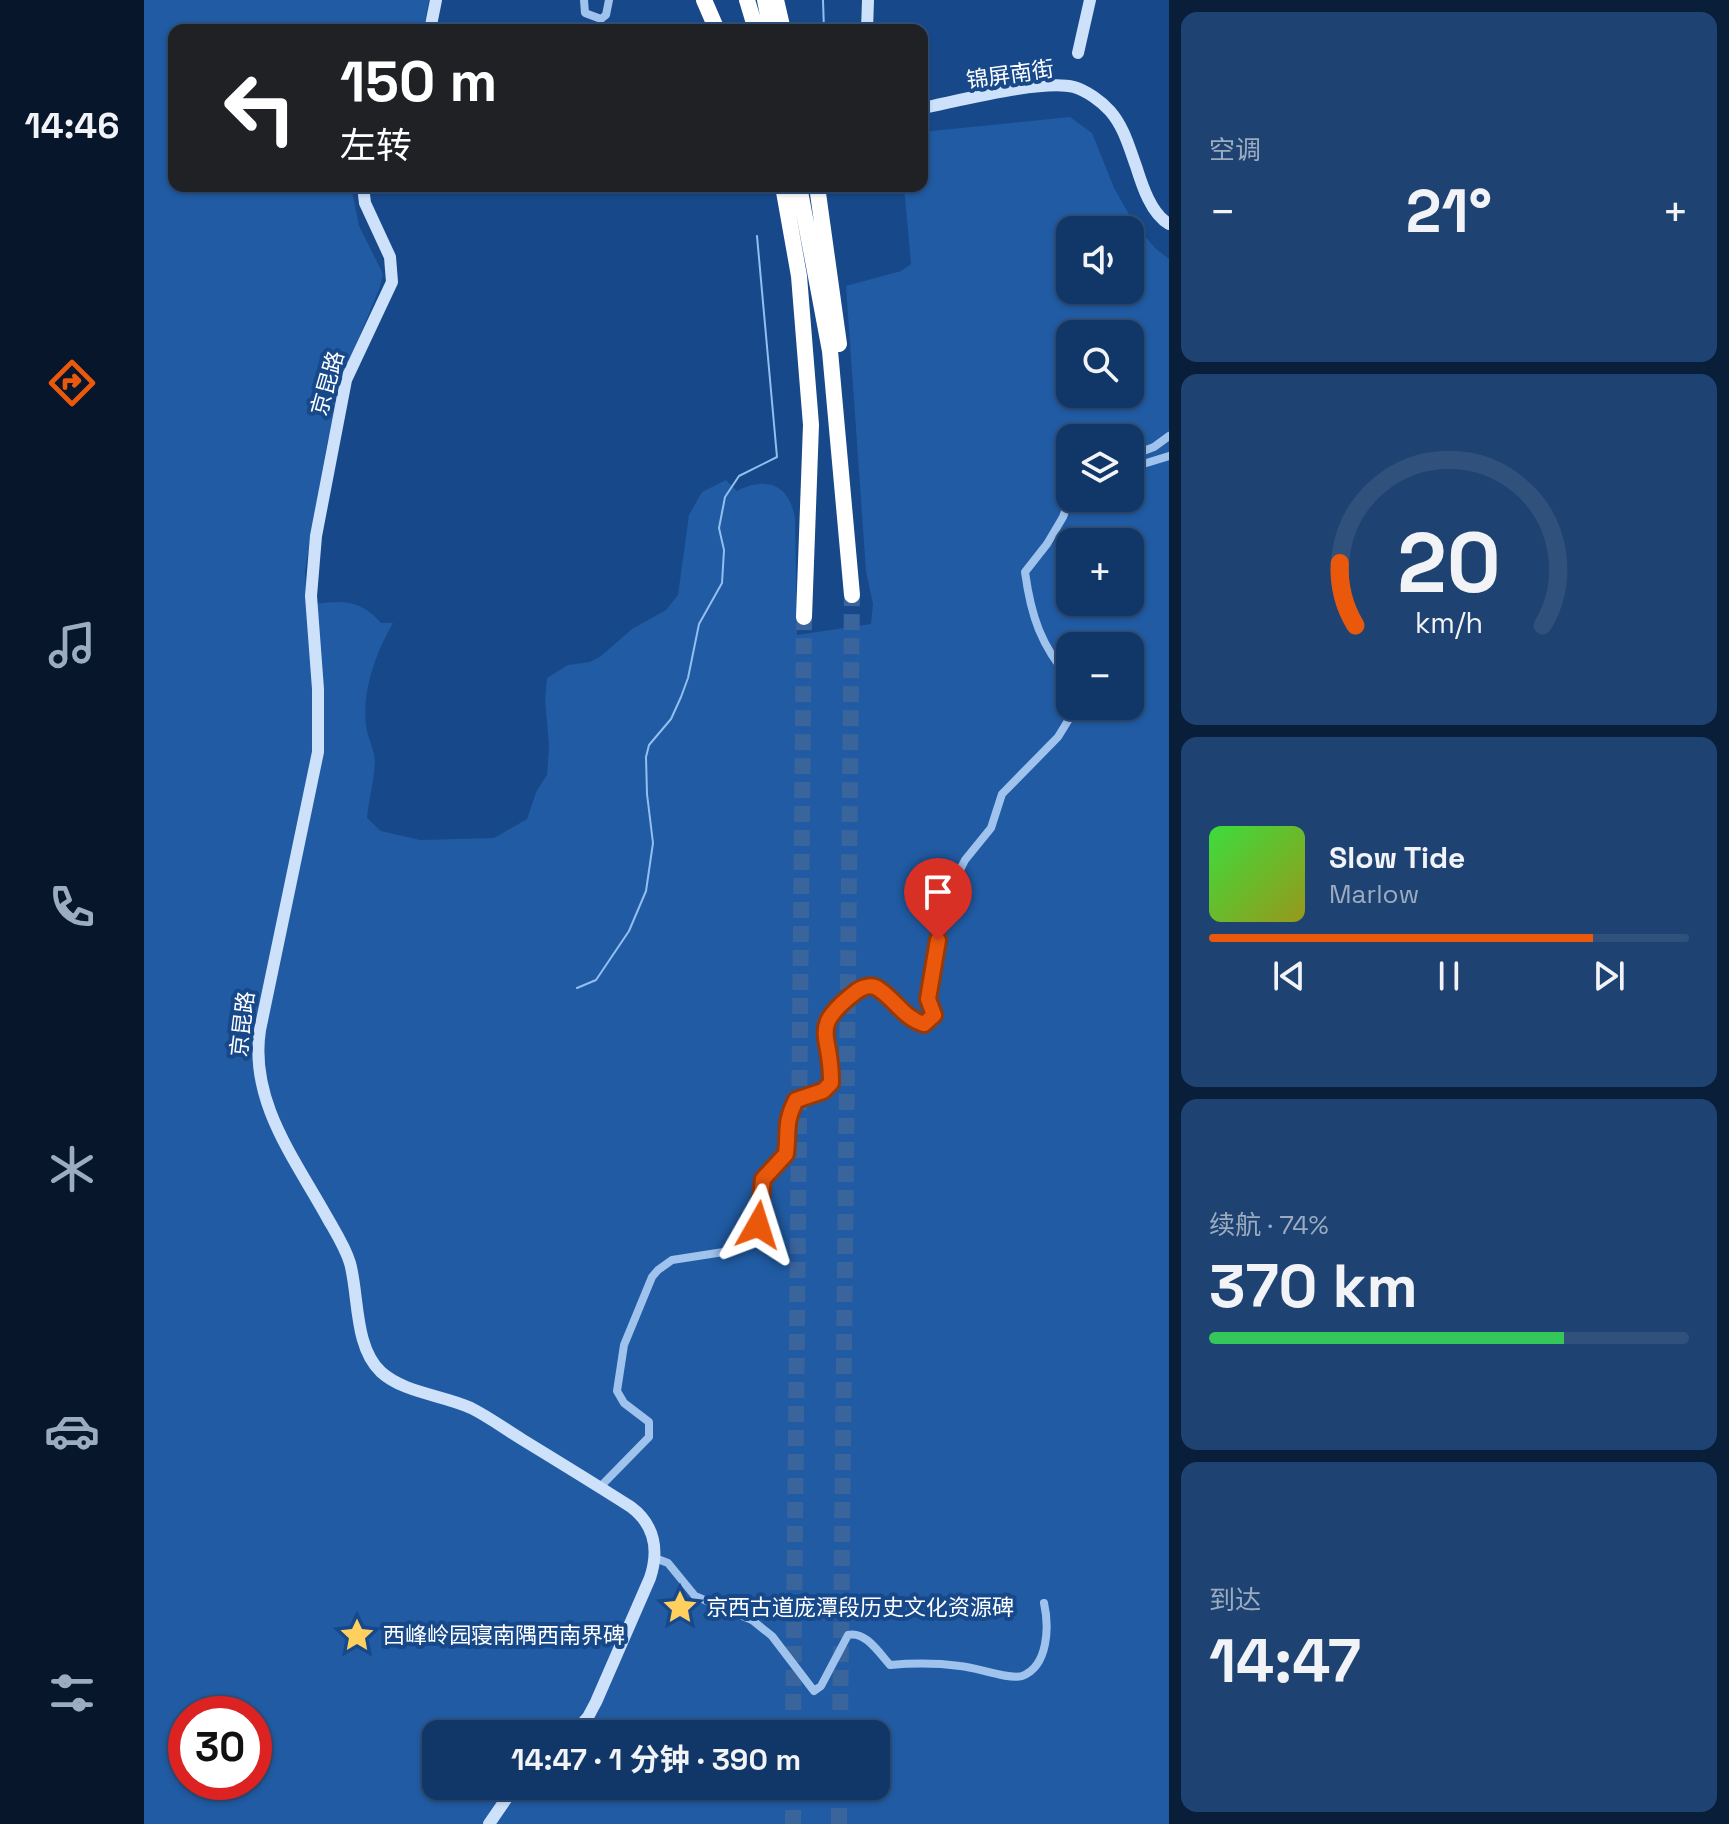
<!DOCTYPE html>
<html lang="zh">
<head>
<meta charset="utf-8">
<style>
	:root { --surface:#113768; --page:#1e4271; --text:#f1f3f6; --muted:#9cacc0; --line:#30517c; --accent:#ea580c }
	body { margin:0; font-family:"Space Grotesk","Noto Sans SC",sans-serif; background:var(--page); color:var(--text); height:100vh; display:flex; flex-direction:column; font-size:30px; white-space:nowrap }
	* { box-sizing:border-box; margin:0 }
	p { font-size:26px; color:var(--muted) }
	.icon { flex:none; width:44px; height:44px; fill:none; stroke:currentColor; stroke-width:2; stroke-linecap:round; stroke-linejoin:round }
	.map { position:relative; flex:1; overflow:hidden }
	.side { display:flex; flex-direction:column; gap:12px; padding:12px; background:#091e39; width:560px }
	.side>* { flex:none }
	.banner { position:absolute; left:24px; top:24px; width:760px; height:168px; border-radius:16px; box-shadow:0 2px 6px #0004,0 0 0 2px var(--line); background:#202124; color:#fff; overflow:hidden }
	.controls { position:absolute; left:912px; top:216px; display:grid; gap:16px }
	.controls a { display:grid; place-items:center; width:88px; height:88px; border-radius:16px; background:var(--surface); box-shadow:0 2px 6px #0004,0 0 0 2px var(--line); font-size:40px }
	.speed { position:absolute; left:24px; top:1696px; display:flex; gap:16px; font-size:40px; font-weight:700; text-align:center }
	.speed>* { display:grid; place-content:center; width:104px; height:104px; border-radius:50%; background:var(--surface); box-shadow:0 2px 6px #0004,0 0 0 2px var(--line); line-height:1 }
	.speed .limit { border:12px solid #d22; background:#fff; color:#111 }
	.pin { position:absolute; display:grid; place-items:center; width:68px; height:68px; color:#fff; margin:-82px -34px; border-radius:50% 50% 50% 0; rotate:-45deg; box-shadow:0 0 8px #0007 }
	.pin .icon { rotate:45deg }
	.me { position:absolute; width:88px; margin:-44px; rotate:6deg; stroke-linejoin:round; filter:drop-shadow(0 0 6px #0008) }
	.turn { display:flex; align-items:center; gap:28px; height:168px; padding:0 40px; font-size:36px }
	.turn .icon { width:104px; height:104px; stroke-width:2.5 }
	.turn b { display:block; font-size:56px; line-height:68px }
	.big { font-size:60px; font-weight:700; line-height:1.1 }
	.side .card { flex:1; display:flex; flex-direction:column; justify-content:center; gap:12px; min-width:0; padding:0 28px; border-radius:16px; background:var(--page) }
	.side .dial { align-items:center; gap:0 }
	.dial svg { height:208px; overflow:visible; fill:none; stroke:var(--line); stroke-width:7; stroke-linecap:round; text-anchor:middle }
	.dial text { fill:var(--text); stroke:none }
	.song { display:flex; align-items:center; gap:24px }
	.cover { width:96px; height:96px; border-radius:12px; background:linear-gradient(135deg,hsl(120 70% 55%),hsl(60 70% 35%)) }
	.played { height:8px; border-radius:4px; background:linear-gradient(90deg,var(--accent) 80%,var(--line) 80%) }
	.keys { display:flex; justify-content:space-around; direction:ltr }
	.heat { display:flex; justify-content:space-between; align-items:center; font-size:44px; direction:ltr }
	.charge { height:12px; border-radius:6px; background:linear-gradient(90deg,#34c759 74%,var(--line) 0) }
	.trip { position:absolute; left:278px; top:1720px; width:468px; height:80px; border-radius:16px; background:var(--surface); box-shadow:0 2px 6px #0004,0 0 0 2px var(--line); font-weight:700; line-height:80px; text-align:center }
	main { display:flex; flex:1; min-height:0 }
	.menu { display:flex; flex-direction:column; width:144px; justify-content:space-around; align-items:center; background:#07162a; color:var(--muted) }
	.menu .icon { width:56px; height:56px }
	.menu .active { color:var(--accent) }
	.menu b { font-size:36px; color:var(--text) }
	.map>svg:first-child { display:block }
	.green { fill:#205ba3; fill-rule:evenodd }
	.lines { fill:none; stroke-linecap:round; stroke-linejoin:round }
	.stream { stroke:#93bef1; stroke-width:2 }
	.highway-tunnel { stroke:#3a649c; stroke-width:16; stroke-dasharray:16 8; stroke-linecap:butt }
	.street { stroke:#a0c3ee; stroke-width:8 }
	.secondary { stroke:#cde1fa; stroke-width:12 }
	.highway { stroke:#fff; stroke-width:16 }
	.route-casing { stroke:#983908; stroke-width:20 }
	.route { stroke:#ea580c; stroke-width:14 }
	.labels { text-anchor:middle; stroke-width:8; stroke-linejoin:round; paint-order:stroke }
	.street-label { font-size:22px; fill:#fff; stroke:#17498a }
	.poi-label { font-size:22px; fill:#fff; stroke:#17498a; text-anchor:start }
</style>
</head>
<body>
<main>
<nav class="menu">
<b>14:46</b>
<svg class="icon active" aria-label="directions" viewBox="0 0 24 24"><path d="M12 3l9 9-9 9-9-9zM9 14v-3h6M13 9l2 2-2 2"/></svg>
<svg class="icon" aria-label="music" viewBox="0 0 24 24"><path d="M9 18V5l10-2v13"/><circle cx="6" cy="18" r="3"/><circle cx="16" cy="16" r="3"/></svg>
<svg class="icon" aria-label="phone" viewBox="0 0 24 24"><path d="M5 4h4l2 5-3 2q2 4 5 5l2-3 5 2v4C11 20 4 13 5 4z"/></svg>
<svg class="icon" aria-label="climate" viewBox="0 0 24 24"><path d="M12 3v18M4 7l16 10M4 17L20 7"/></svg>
<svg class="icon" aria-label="car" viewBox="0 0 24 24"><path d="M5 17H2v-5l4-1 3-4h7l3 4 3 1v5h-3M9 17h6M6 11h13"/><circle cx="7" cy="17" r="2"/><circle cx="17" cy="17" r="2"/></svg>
<svg class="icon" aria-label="filters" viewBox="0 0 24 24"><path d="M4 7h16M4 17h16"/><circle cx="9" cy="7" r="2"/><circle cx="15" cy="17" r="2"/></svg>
</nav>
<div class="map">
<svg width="1025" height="1824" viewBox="0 0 1025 1824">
	<rect width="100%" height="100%" fill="#17498a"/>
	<path class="green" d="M0,0H285L279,30H30V186H207L215,226L239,274L236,287L211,347L183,444L161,571L163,605C195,601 214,597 237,623H249C232,652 218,691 222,725C223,737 231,750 231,762C230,780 225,799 223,818L237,831L276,840L350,838L383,819L393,790L403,775L405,746L401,699L403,678L424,665L446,662L457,656L488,629L522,610L534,595L545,515L558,492L582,480L593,491C623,476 645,484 651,518L653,635L727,624L729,604L722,571L702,286L757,271L767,264L760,186H778V132L926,117L948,133L970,188L991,225L1011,248L1025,259V1824H0ZM926,230H986V290H926ZM926,334H986V394H926ZM926,438H986V498H926ZM926,542H986V602H926ZM926,646H986V706H926ZM42,1714H110V1782H42ZM292,1734H732V1786H292Z"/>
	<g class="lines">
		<path class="stream" d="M679,0L680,30
			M433,988L452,980L485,931L502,891L509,843L503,794L502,757L505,745L527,719L537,697L544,678L555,624L578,583L580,550L575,528L581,497L595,476L633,457L613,236"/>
		<path class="highway-tunnel" d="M649,1734L660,617
			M696,1734L708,595
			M649,1786V1824
			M695,1824V1786"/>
		<path class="street" d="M440,0L441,13L457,19L462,15L465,0
			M986,456L1010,447L1025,436
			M986,468L1025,456
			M926,679C897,646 887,616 881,572L903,544L919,517L926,498
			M456,1487L505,1437V1422L480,1403L473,1391L480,1345L508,1277L514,1270L528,1260L586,1251L608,1244L614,1225L619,1179L642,1154C645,1130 639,1124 652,1100L679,1091L687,1083C688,1033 662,1029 713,991C720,986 729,984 736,990C752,1001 760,1018 780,1024L790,1015L784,999L798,911L806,890L821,860L847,828L858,794L914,737L933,706
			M511,1558L524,1563L551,1596L608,1620L628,1636L670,1691L677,1686L704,1635C722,1631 735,1653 746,1665C769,1663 793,1663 816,1666C832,1667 864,1680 878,1676C905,1666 905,1625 900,1603"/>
		<path class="secondary" d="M286,30L292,0
			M723,30L724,0
			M934,53L946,0
			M778,108C814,101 898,79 930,87C943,91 957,101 966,111C980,127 985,147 992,166C998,185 1007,214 1025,224
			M219,186L221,203L246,257L248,282L202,380L172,536L167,596L174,689V752L116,1030C105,1101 151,1159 184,1219C192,1233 201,1247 206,1263C215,1296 210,1347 237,1372C260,1393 299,1395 327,1408C345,1417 361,1429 379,1440C415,1462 451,1484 487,1507C511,1525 515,1551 506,1578L452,1702L444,1717L429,1734
			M345,1824L371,1786"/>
		<path class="highway" d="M560,0L573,30
			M603,0L612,30
			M621,0L627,30
			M632,0L639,30
			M639,186L655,276L667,425L660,617
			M655,186L686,351L708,595
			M673,186L695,344"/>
	</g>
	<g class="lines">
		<g class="route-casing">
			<path id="route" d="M614,1225L619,1179L642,1154C645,1130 640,1124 652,1100L679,1091L687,1083C688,1032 663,1029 713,991C720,986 729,984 736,990C752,1001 760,1018 780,1024L790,1015L784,999L794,940"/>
		</g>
		<use href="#route" class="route"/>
	</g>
	<defs>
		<g id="sight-bare" transform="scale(2.76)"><path d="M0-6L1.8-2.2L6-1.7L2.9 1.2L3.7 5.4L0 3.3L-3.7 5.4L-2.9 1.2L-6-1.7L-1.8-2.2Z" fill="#ffd05d" stroke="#17498a" stroke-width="2.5" paint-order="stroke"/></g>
	</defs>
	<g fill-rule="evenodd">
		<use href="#sight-bare" x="536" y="1607"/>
		<use href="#sight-bare" x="213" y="1635"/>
	</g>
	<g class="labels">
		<g class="street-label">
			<text transform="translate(866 74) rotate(-8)" y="8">锦屏南街</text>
			<text transform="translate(183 383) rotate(-74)" y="8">京昆路</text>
			<text transform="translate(98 1024) rotate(-83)" y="8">京昆路</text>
		</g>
		<g class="poi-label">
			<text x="562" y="1615">京西古道庞潭段历史文化资源碑</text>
			<text x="239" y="1643">西峰岭园寝南隅西南界碑</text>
		</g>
	</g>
</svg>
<div class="controls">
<a><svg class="icon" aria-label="sound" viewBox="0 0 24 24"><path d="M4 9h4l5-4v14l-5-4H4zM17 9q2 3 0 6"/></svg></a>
<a><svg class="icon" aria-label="search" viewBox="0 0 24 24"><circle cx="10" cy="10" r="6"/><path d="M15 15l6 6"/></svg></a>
<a><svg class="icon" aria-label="layers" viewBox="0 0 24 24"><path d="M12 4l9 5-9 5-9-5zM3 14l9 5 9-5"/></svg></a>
<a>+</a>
<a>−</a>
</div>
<div class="speed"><div class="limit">30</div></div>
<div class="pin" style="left:794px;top:940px;background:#d93025"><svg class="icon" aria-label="arrive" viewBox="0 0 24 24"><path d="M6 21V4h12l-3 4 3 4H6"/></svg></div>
<svg class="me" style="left:614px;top:1225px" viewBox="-20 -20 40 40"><path d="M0-17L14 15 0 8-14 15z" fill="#ea580c" stroke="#fff" stroke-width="4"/></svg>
<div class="trip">14:47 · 1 分钟 · 390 m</div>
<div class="banner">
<div class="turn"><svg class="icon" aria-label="left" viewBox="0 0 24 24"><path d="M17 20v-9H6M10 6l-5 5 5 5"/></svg><div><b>150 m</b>左转</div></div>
</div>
</div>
<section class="side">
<div class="card"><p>空调</p>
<div class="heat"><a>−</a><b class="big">21°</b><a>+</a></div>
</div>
<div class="card dial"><svg viewBox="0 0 100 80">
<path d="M14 69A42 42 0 1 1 86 69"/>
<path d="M14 69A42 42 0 0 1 8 45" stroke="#ea580c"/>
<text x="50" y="56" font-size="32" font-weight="700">20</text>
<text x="50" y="72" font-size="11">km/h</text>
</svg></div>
<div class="card">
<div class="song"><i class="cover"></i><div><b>Slow Tide</b><p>Marlow</p></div></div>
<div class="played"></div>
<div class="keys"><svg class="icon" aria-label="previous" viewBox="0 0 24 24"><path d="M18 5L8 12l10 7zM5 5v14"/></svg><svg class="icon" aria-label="pause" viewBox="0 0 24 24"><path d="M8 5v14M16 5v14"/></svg><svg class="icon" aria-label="next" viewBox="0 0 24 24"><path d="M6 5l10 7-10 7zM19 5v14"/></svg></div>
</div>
<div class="card"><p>续航 · 74%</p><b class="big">370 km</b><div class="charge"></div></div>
<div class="card"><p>到达</p><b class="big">14:47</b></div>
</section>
</main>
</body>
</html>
